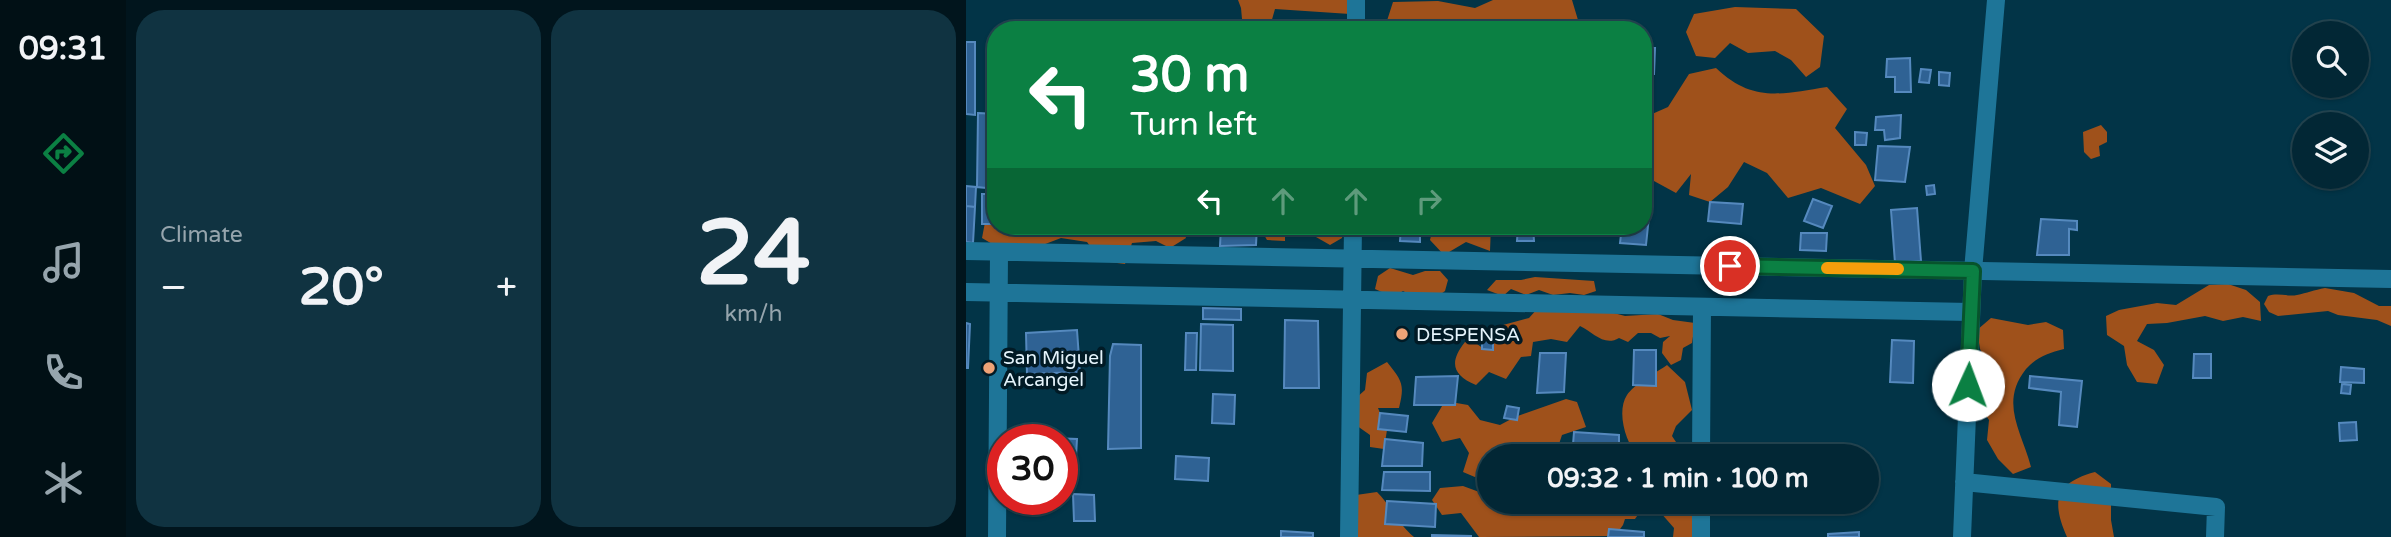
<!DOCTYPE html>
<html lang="en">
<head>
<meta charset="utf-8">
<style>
	:root { --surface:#022735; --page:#103341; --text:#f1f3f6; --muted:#96a5ad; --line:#234450; --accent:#0b8043 }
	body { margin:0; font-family:"Varela Round",sans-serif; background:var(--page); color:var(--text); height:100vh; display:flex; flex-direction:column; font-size:26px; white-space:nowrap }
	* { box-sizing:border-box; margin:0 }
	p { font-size:23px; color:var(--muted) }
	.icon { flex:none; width:38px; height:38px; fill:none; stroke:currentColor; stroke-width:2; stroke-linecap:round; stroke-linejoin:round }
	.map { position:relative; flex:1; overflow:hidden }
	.panel { display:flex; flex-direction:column; gap:10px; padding:10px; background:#01151d; width:840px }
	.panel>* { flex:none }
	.top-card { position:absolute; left:21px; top:21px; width:665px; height:214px; border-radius:28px; box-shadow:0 2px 5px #0004,0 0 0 2px var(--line); background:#0b8043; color:#fff; overflow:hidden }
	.controls { position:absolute; left:1326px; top:21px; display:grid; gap:14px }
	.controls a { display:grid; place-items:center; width:77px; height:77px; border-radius:50%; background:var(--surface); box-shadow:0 2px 5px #0004,0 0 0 2px var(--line); font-size:35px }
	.speed { position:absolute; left:21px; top:424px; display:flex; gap:14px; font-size:35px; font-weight:700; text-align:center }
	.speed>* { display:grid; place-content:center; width:91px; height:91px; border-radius:50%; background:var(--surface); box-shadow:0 2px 5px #0004,0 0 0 2px var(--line); line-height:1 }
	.speed .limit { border:10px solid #d22; background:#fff; color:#111 }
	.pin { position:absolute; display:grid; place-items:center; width:60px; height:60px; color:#fff; margin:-30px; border:4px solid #fff; border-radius:50%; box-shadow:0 2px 7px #0007 }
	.me { position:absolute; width:77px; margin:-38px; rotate:2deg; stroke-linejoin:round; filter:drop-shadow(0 0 5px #0008) }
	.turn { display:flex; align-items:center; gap:24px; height:147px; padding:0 28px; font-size:32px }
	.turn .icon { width:91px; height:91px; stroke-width:2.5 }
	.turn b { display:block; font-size:49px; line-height:60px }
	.lanes { display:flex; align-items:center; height:66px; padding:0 28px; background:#0003; justify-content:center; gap:35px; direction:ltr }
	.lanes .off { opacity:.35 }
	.big { font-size:52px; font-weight:700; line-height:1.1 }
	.panel .card { flex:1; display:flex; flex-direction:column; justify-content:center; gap:10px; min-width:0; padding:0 24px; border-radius:28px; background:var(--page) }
	.panel .dial { align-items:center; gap:0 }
	.dial b { font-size:91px; line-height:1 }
	.heat { display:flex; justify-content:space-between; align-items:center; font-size:38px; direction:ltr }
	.panel .tiles { flex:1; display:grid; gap:10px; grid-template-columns:repeat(2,1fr) }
	.trip { position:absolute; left:511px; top:444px; width:402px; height:70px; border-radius:35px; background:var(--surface); box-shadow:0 2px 5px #0004,0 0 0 2px var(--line); font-weight:700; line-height:70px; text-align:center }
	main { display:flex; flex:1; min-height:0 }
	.menu { display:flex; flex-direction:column; width:126px; justify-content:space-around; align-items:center; background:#011015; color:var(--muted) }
	.menu .icon { width:49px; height:49px }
	.menu .active { color:var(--accent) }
	.menu b { font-size:32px; color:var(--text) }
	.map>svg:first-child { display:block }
	.forest { fill:#9f511b }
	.building { fill:#2f6294; stroke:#5589be; stroke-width:2 }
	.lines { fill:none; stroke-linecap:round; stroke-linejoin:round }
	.minor { stroke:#1e7598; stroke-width:18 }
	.route-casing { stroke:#07532c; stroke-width:18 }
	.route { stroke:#0b8043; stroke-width:12 }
	.slow { stroke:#f59e0b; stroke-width:12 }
	.poi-dot { fill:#efa377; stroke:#011a25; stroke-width:2.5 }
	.labels { text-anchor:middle; stroke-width:7; stroke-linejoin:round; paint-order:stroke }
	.poi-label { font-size:19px; fill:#e5f4fc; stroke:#011a25; text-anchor:start }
</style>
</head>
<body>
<main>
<nav class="menu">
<b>09:31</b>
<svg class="icon active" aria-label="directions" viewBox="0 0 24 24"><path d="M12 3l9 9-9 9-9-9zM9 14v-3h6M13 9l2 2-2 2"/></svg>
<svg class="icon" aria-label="music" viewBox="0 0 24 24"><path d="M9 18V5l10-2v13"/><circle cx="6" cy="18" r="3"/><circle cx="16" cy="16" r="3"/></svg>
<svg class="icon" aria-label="phone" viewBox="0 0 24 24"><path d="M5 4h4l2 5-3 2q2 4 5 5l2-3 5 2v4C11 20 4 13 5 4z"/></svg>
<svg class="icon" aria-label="climate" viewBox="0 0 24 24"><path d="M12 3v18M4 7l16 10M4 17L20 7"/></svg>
</nav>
<section class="panel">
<div class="tiles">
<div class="card"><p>Climate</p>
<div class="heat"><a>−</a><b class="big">20°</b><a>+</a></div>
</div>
<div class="card dial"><b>24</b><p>km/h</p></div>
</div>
</section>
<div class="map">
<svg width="1425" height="537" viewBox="0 0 1425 537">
	<rect width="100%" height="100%" fill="#023447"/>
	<path class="forest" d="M272,0H385L384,14L309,9L303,30H277L275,8Z
		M527,0H606L612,20L594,26L591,30H418L427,2L472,1L509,8Z
		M769,7L830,9L858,36L854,67L840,77L825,60L809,51L782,53L764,43L749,58L730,56L720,32L728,14Z
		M750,68C787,103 815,94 861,87L881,109L869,128L900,165L909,186L894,204L855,188L822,198L801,173L778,162L762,187L744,202L723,195L725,174L710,193L677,175V118L702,107L723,74Z
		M1135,125L1141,132V142L1133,146L1134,156L1125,159L1118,152L1117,132Z
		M30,213V226H198L217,228L220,238L204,248L190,241L166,243L159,264L135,261L121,242L95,238L74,246L33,248L16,238L20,217Z
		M293,226H319V241L301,240Z
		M336,226H379L376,238L364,245L336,229Z
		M480,226H525L524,251L500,242L478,255L464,240L467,228Z
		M424,268L447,275L459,271H474L482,280L479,291L468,299L449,297L437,291L427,297L409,289L412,276Z
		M569,277L628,281L630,291L618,295L604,293L587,295L573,290L560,295L545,289L537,296L521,290L530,280H555Z
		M1262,284L1280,290L1294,302L1295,321L1277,317L1257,321L1239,316L1201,323L1181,324L1171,341L1188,350L1198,365L1191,384L1171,382L1161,365L1158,346L1141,335L1140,316L1153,310L1191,303L1210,305L1243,285Z
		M1359,288L1388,293L1413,306H1425V326L1411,320L1372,315L1362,311L1312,316L1303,312L1298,304L1302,296C1312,292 1321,297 1331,295C1341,293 1348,290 1359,288Z
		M572,308L644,312L659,316L692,314L707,320L729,323L726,343L717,348L715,360L705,365L696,353L697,342L704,336L694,338L685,333H672L662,342L653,338C638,347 627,332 614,326L601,342L585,339L567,342L565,356L555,357L540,379L523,372L510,385C486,375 483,362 499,342L511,344L518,349L537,325L563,318Z
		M1025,318L1062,325L1080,322L1097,330L1098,349C1082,353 1071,357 1060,369C1033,403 1056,432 1065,467L1047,474L1032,459L1021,440L1023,420L1012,404L1013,384L1024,368L1014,349L1011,330Z
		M421,362C436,381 439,384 433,408H412L421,430L418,449L404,447V435L387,423L390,398L399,390L401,373Z
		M701,365L719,382L726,410L710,426L706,436L720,457H672C660,443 650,412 661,395C667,385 691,372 701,365Z
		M600,399L611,402L620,427L596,435L592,447L610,450L618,457H523V483L497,472L503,453L494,438L476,442L466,423L479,401L502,405L514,420L534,425L549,417Z
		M1129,472L1145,484V520L1148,537H1101C1085,501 1089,483 1129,472Z
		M497,486L516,493L523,490V502H618L621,509H629L631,502H676L678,506L669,519H659L657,525L649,536L513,537L495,513L476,515L466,500L474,488Z
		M411,492C425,506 432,524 448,537H385L390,495Z
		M692,502H735L743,537H707L708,528L694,512Z"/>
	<path class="building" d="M0,42H9V115L0,114Z
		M678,48H689L688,74H677Z
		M944,58L945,92H929V77H920L921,59Z
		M955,69L965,70L963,83L953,82Z
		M973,72L984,73L983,86L973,85Z
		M12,113L30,114V189L11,187Z
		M935,115L934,138L919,140L918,130H909L910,117Z
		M889,132L901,133L900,145H889Z
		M912,146L944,147L939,182L909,180Z
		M968,185L969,194L961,195L960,186Z
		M0,186L10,187L9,207L0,206Z
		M16,194H30V224H16Z
		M847,199L866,206L857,228L838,221Z
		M744,202L777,204L775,224L742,221Z
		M677,205L684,207L680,245L654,243L656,226H677Z
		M0,206L9,207L7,243L0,242Z
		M951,208L955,261L929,263L925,210Z
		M1075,219L1111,221V230L1103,229V255H1071Z
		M63,226H122V228Z
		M255,226H291L290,245L254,246Z
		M435,226H454V242L434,241Z
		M552,226H567L568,241H551Z
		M835,233H861L860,251L834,250Z
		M237,308L275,309V320L237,319Z
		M319,320L352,321L353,388H318Z
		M0,323L4,324L2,368H0Z
		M235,324L267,325V371L234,370Z
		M111,330L114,372L61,374L60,333Z
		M220,333H231L230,370H219Z
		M516,339H527V350L516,349Z
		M926,340L948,341L947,383L924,382Z
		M147,344L175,345V448L142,449L144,356Z
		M668,350H690V386L667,385Z
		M574,353H600L598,392L571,393Z
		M1228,354H1245V378H1227Z
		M1375,367L1398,369V383L1374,382Z
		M492,376L489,405H448L450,377Z
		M1064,376L1116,381L1111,427L1093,425L1095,392L1063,388Z
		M1376,384L1385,385L1384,394L1375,393Z
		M247,394L269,395L268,424L246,423Z
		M541,406L553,408L551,420L538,418Z
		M414,413L442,416L440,432L412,429Z
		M1390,422L1391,440L1374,441L1373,423Z
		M608,432L653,435V457H606Z
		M60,437L111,439L109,474L96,473V439H60Z
		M419,439L457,443L456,466H416Z
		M210,456L243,458L242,481L209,479Z
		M418,472H464V491L416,490Z
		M107,494L128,495L129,521H108Z
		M421,501L470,504L469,527L419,524Z
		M643,529L678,532V537H642Z
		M315,531L347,533V537H315Z
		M893,532V537H862V534Z
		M466,535L505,536V537H466Z"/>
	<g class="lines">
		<path class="minor" d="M390,30V0
			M0,251L1425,279
			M0,292L1004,312
			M735,457L736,307
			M998,482L1250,507L1249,537
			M31,537L33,252
			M383,537L387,226
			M735,537V502
			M996,537L1007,271L1030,0"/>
	</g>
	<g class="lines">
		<g class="route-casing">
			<path id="route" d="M764,266L1007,271L1002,385"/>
		</g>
		<use href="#route" class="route"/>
		<path class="slow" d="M861,268L932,269"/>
	</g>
	<g class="poi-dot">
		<circle cx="436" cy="334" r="7"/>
		<circle cx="23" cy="368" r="7"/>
	</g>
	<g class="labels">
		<g class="poi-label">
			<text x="450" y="341">DESPENSA</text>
			<text x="37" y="364">San Miguel<tspan x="37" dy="22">Arcangel</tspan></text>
		</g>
	</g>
</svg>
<div class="controls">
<a><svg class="icon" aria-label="search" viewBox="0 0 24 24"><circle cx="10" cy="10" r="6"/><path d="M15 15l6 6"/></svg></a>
<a><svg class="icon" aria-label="layers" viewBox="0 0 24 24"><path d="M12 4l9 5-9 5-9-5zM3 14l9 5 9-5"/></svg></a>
</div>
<div class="speed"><div class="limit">30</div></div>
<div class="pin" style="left:764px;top:266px;background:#d93025"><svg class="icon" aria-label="arrive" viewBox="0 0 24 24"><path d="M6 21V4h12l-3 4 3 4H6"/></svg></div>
<svg class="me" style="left:1002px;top:385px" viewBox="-20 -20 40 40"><circle r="19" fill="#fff"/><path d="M0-13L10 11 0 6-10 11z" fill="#0b8043"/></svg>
<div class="trip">09:32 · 1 min · 100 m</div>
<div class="top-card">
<div class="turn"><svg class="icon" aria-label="left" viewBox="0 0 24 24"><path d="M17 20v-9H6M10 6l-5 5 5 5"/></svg><div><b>30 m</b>Turn left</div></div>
<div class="lanes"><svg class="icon" aria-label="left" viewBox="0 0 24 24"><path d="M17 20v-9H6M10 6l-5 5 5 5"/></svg><svg class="icon off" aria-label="ahead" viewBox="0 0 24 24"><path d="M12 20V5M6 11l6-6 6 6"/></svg><svg class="icon off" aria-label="ahead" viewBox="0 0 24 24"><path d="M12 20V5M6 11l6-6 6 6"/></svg><svg class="icon off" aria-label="right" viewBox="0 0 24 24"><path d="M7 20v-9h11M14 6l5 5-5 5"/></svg></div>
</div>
</div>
</main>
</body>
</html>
